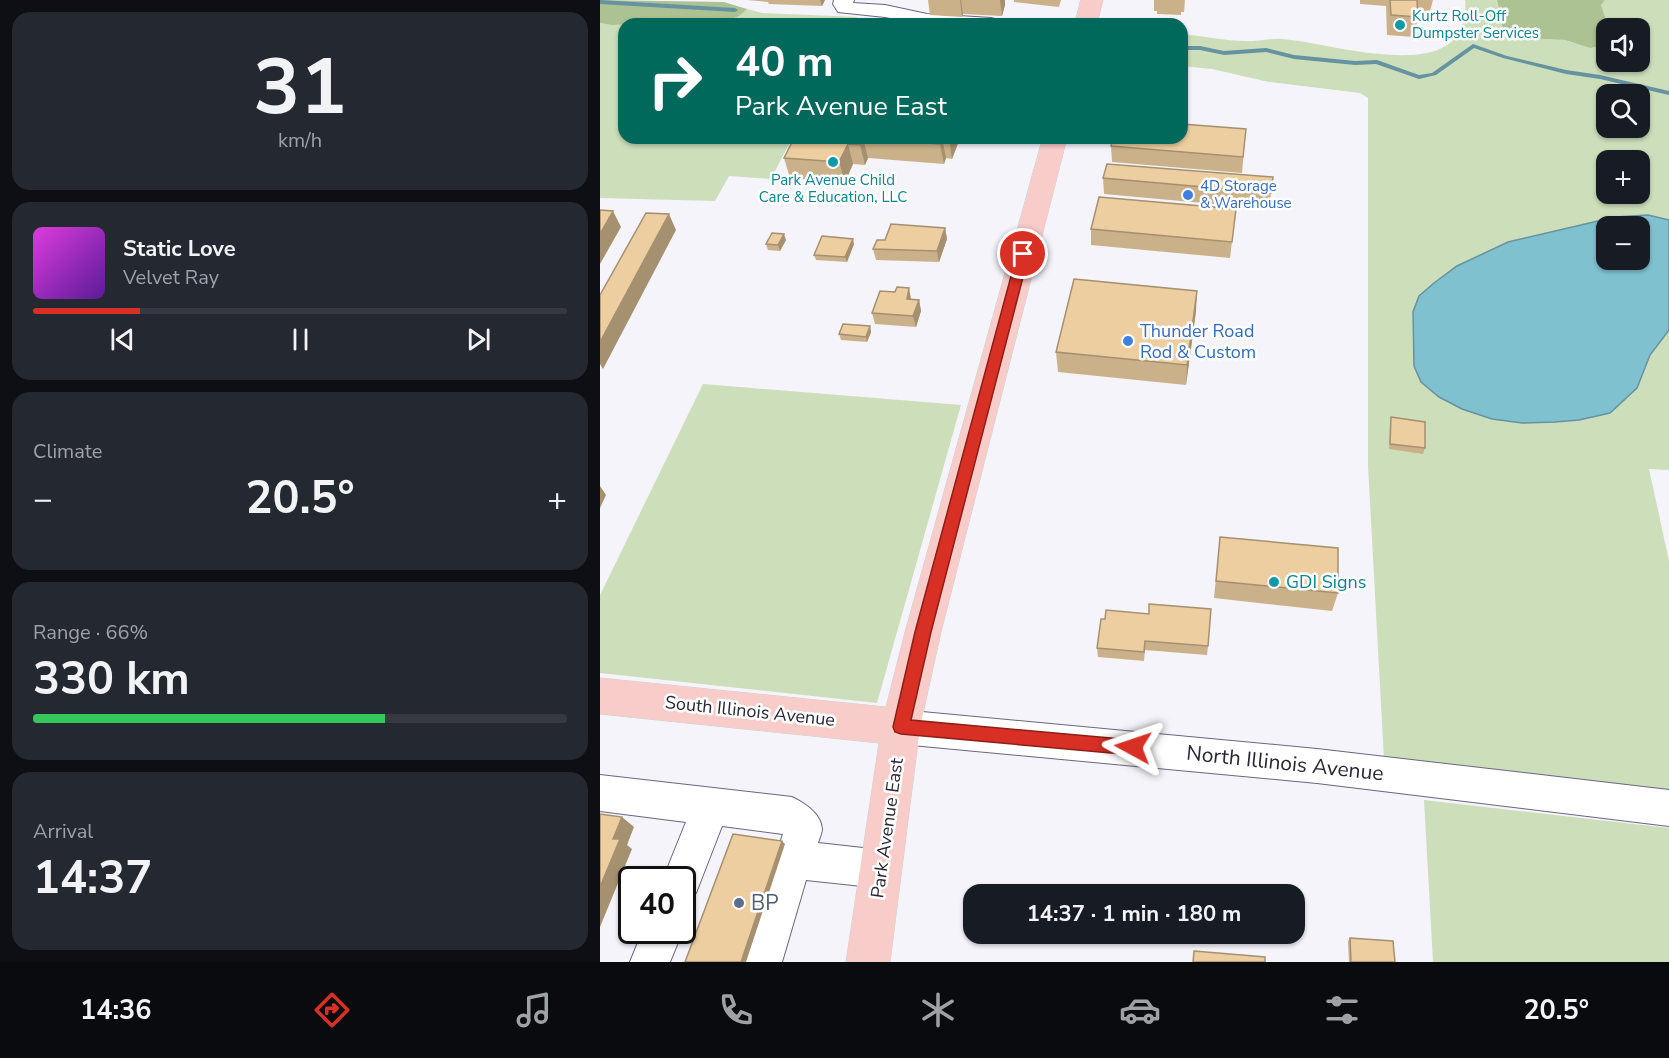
<!DOCTYPE html>
<html lang="en">
<head>
<meta charset="utf-8">
<style>
	:root { --surface:#171b24; --page:#242831; --text:#f1f3f6; --muted:#9ea1a6; --line:#363941; --accent:#d93025 }
	body { margin:0; font-family:"Nunito Sans",sans-serif; background:var(--page); color:var(--text); height:100vh; display:flex; flex-direction:column; font-size:22px; white-space:nowrap }
	* { box-sizing:border-box; margin:0 }
	p { font-size:20px; color:var(--muted) }
	.icon { flex:none; width:33px; height:33px; fill:none; stroke:currentColor; stroke-width:2; stroke-linecap:round; stroke-linejoin:round }
	.map { position:relative; flex:1; overflow:hidden }
	.sheet { display:flex; flex-direction:column; gap:12px; padding:12px; background:#0d0f14; width:600px }
	.sheet>* { flex:none }
	.banner { position:absolute; left:18px; top:18px; width:570px; height:126px; border-radius:18px; box-shadow:0 2px 4px #0004; background:#00695c; color:#fff; overflow:hidden }
	.tools { position:absolute; left:996px; top:18px; display:grid; gap:12px }
	.tools a { display:grid; place-items:center; width:54px; height:54px; border-radius:12px; background:var(--surface); box-shadow:0 2px 4px #0004; font-size:30px }
	.speed { position:absolute; left:18px; top:866px; display:flex; gap:12px; font-size:30px; font-weight:700; text-align:center }
	.speed>* { display:grid; place-content:center; width:78px; height:78px; border-radius:50%; background:var(--surface); box-shadow:0 2px 4px #0004; line-height:1 }
	.speed .limit { border:3px solid #111; border-radius:9px; background:#fff; color:#111 }
	.pin { position:absolute; display:grid; place-items:center; width:51px; height:51px; color:#fff; margin:-26px; border:3px solid #fff; border-radius:50%; box-shadow:0 2px 6px #0007 }
	.me { position:absolute; width:66px; margin:-33px; rotate:275deg; stroke-linejoin:round; filter:drop-shadow(0 0 4px #0008) }
	.turn { display:flex; align-items:center; gap:21px; height:126px; padding:0 18px; font-size:27px }
	.turn .icon { width:78px; height:78px; stroke-width:2.5 }
	.turn b { display:block; font-size:42px; line-height:51px }
	.big { font-size:45px; font-weight:700; line-height:1.1 }
	.sheet .tile { flex:1; display:flex; flex-direction:column; justify-content:center; gap:9px; min-width:0; padding:0 21px; border-radius:18px; background:var(--page) }
	.sheet .dial { align-items:center; gap:0 }
	.dial b { font-size:78px; line-height:1 }
	.song { display:flex; align-items:center; gap:18px }
	.cover { width:72px; height:72px; border-radius:9px; background:linear-gradient(135deg,hsl(300 70% 55%),hsl(270 70% 35%)) }
	.played { height:6px; border-radius:3px; background:linear-gradient(90deg,var(--accent) 20%,var(--line) 20%) }
	.keys { display:flex; justify-content:space-around; direction:ltr }
	.heat { display:flex; justify-content:space-between; align-items:center; font-size:33px; direction:ltr }
	.charge { height:9px; border-radius:4px; background:linear-gradient(90deg,#34c759 66%,var(--line) 0) }
	.trip { position:absolute; left:363px; top:884px; width:342px; height:60px; border-radius:18px; background:var(--surface); box-shadow:0 2px 4px #0004; font-weight:700; line-height:60px; text-align:center }
	.tabs { display:flex; height:96px; justify-content:space-around; align-items:center; background:#090b0e; color:var(--muted) }
	.tabs .icon { width:42px; height:42px }
	.tabs .active { color:var(--accent) }
	.tabs b { font-size:27px; color:var(--text) }
	main { display:flex; flex:1; min-height:0 }
	.map>svg:first-child { display:block }
	.green { fill:#cddeba; fill-rule:evenodd }
	.forest { fill:#acc292 }
	.water { fill:#80c1d0; stroke:#6693a1; stroke-width:1.5; fill-rule:evenodd }
	.lines { fill:none; stroke-linecap:round; stroke-linejoin:round }
	.stream { fill:#6693a1; fill-rule:evenodd }
	.minor-casing { stroke:#6b6582; stroke-width:2 }
	.major-casing { stroke:#d0cfd2; stroke-width:1 }
	.minor { fill:#fff; fill-rule:evenodd }
	.major { fill:#f8ccc8; fill-rule:evenodd }
	.wall { fill:#cbb18a }
	.shaded-wall { fill:#a59070 }
	.building { fill:#eccea0; stroke:#a59070; stroke-width:1.5 }
	.route { fill:#d93025; stroke:#8d1f18; stroke-width:1.5 }
	.culture-dot { fill:#0f9aa8; stroke:#fff; stroke-width:2 }
	.shop-dot { fill:#3f7fe0; stroke:#fff; stroke-width:2 }
	.service-dot { fill:#5c6f8a; stroke:#fff; stroke-width:2 }
	.labels { text-anchor:middle; stroke-width:5; stroke-linejoin:round; paint-order:stroke }
	.far-culture-label { font-size:15px; fill:#0d838f; stroke:#fff; text-anchor:start }
	.far-shop-label { font-size:15px; fill:#366cbe; stroke:#fff; text-anchor:start }
	.shop-label { font-size:18px; fill:#366cbe; stroke:#fff; text-anchor:start }
	.culture-label { font-size:18px; fill:#0d838f; stroke:#fff; text-anchor:start }
	.street-label { font-size:18px; fill:#2a2734; stroke:#fff }
	.near-street-label { font-size:21px; fill:#2a2734; stroke:#fff }
	.near-service-label { font-size:21px; fill:#4e5e75; stroke:#fff; text-anchor:start }
</style>
</head>
<body>
<main>
<section class="sheet">
<div class="tile dial"><b>31</b><p>km/h</p></div>
<div class="tile">
<div class="song"><i class="cover"></i><div><b>Static Love</b><p>Velvet Ray</p></div></div>
<div class="played"></div>
<div class="keys"><svg class="icon" aria-label="previous" viewBox="0 0 24 24"><path d="M18 5L8 12l10 7zM5 5v14"/></svg><svg class="icon" aria-label="pause" viewBox="0 0 24 24"><path d="M8 5v14M16 5v14"/></svg><svg class="icon" aria-label="next" viewBox="0 0 24 24"><path d="M6 5l10 7-10 7zM19 5v14"/></svg></div>
</div>
<div class="tile"><p>Climate</p>
<div class="heat"><a>−</a><b class="big">20.5°</b><a>+</a></div>
</div>
<div class="tile"><p>Range · 66%</p><b class="big">330 km</b><div class="charge"></div></div>
<div class="tile"><p>Arrival</p><b class="big">14:37</b></div>
</section>
<div class="map">
<svg width="1069" height="962" viewBox="0 0 1069 962">
	<rect width="100%" height="100%" fill="#f5f4fb"/>
	<path class="green" d="M865,0H897L903,31L924,38L965,40L990,48L1006,46V62H1040V28H1009L1001,5L1005,0H1069V470L1049,469L1069,561V793L784,759L768,466V98L760,93L669,82L612,69L582,66V34C603,36 625,41 646,41C658,42 670,38 682,39C732,42 873,92 865,0ZM1006,94H1040V128H1006ZM1006,160H1040V194H1006ZM1006,226H1040V260H1006Z
		M147,9L162,13L257,17L253,24H84C106,22 129,24 147,9Z
		M0,23L24,25V138H192L171,179L129,176L115,201L0,198Z
		M103,384L361,405L277,703L0,673V595Z
		M824,800L1069,828V962H833Z"/>
	<path class="forest" d="M0,0L124,2L147,9L139,16L126,21L12,25L0,23Z
		M897,0H1005L1001,5L1009,28H1006V46L990,48L965,40L924,38L903,30Z"/>
	<path class="water" d="M1048,215L1069,220V330L1050,355L1037,388L1010,413L979,420L955,422L922,423L892,419L862,409L839,397L821,382L814,366L813,312L819,296L834,283L857,266L908,242L1015,217ZM1006,226H1040V260H1006Z"/>
	<g class="lines">
		<path class="stream" d="M0,0L135,8L138,10L135,12L0,4Z
			M873,44L907,56L966,70L1000,75L1069,91V95L1000,79L966,74L903,58L874,48L836,75L819,79L776,64L755,65L694,59L666,52L624,55L600,50H582V46H600L624,51L666,48L694,55L755,61L777,60L819,75L832,73Z"/>
		<g class="minor-casing">
			<path id="minor" d="M234,0H254L253,3L285,5L327,14L391,18L398,20L401,24H318L285,17L238,12L233,4Z
				M301,710L717,749L1069,790V826L717,783L301,744L289,739L283,727L289,715Z
				M0,775L192,797C204,803 221,813 222,829C222,833 219,839 218,843L281,850L295,855L300,869L295,883L281,888L206,880L182,962H142L183,834L122,826L96,893L82,898V879H63L86,822L0,811Z
				M82,929L83,930L70,962H30L43,930Z"/>
		</g>
		<g class="major-casing">
			<path id="major" d="M481,0H503L497,24H475Z
				M443,138H467L341,632L320,727L290,962H246L279,743L0,714V678L286,707L305,632Z"/>
		</g>
		<use href="#minor" class="minor"/>
		<use href="#major" class="major"/>
	</g>
	<path class="wall" d="M147,0H225L222,6L169,4L168,2Z
		M328,0H405V5L402,16L363,14L362,17L330,15Z
		M414,0H461L459,7L414,2Z
		M554,0H585L584,12H581V15L557,14V11H554Z
		M760,0H833L829,15L818,14V17L814,37L787,35L786,6L760,4Z
		M646,129L642,173L512,162L511,146Z
		M194,138H360L352,159L346,158L344,164L268,158L265,165L253,164L245,182L190,178L184,158Z
		M673,177L669,209L504,194L503,178Z
		M634,225L630,258L491,245V229Z
		M345,228L347,239L339,262L276,260L273,249L285,240Z
		M186,240L180,251L168,250L166,244Z
		M254,244L247,262L216,260L214,255Z
		M311,300H319L321,311L316,327L275,324L272,313Z
		M596,311L586,385L458,372L456,352Z
		M270,326L271,332L267,342L241,340L239,334Z
		M791,417L825,448L823,454L789,449L790,423Z
		M620,537L738,593L732,611L614,598Z
		M505,619L608,646L607,655L545,650L544,661L498,657L497,648Z
		M750,938L795,962H749L748,941Z"/>
	<path class="shaded-wall" d="M220,0H225L222,6Z
		M360,0H361L363,14L362,17Z
		M400,0H405V5L402,16Z
		M263,138L268,158L265,165L260,145Z
		M342,138L346,158L344,164L340,144Z
		M349,138H360L352,159Z
		M248,144L253,164L245,182L239,162Z
		M13,211L21,227L0,264V234Z
		M69,214L76,230L3,369L0,364V342Z
		M345,228L347,239L339,262L337,251Z
		M184,234L186,240L180,251L178,245Z
		M253,239L254,244L247,262L245,257Z
		M309,288L311,299L310,310L307,299Z
		M597,291L596,311L586,385L587,365Z
		M319,300L321,311L316,327L313,316Z
		M270,326L271,332L267,342L266,337Z
		M0,486L6,495L0,508Z
		M22,817L34,827L27,845L32,849L0,927V887L13,839Z
		M182,841L185,844L146,962H141Z"/>
	<path class="building" d="M790,0H817L818,17L791,15Z
		M582,124L646,129L643,157L511,146L513,138H582Z
		M194,138H342L340,144L263,138L260,145L248,144L239,162L184,158Z
		M507,164L673,177L671,193L503,178Z
		M499,197L636,209L632,242L491,229Z
		M0,210L13,211L0,234Z
		M46,213L69,214L0,342V295Z
		M291,224L345,228L337,251L273,249L277,240H285Z
		M172,233L184,234L178,245L166,244Z
		M222,236L253,239L245,257L214,255Z
		M474,279L597,291L587,365L456,352Z
		M297,287L309,288L307,299L319,300L313,316L272,313L280,291L295,292Z
		M243,324L270,326L266,337L239,334Z
		M791,417L825,422V448L790,444Z
		M620,537L738,548V593L616,581Z
		M549,604L611,609L608,646L545,641L544,652L497,648L501,619H505L506,610L549,614Z
		M0,814L22,817L13,839H20L0,887Z
		M133,834L182,841L141,962H85Z
		M750,938L793,941L795,962H751Z
		M594,951L665,957V962H593Z"/>
	<path class="route" d="M423,250L429,254L331,632L311,720L533,740L539,742L541,747L539,753L533,755L301,734L295,732L293,727L315,632L417,254Z"/>
	<g class="culture-dot">
		<circle cx="800" cy="25" r="6"/>
		<circle cx="233" cy="162" r="6"/>
		<circle cx="674" cy="582" r="6"/>
	</g>
	<g class="shop-dot">
		<circle cx="588" cy="195" r="6"/>
		<circle cx="528" cy="341" r="6"/>
	</g>
	<circle class="service-dot" cx="139" cy="903" r="6"/>
	<g class="labels">
		<g class="far-culture-label">
			<text x="812" y="21">Kurtz Roll-Off<tspan x="812" dy="17">Dumpster Services</tspan></text>
			<text x="233" y="185" text-anchor="middle">Park Avenue Child<tspan x="233" dy="17">Care &amp; Education, LLC</tspan></text>
		</g>
		<g class="far-shop-label">
			<text x="600" y="191">4D Storage<tspan x="600" dy="17">&amp; Warehouse</tspan></text>
		</g>
		<g class="shop-label">
			<text x="540" y="337">Thunder Road<tspan x="540" dy="21">Rod &amp; Custom</tspan></text>
		</g>
		<g class="culture-label">
			<text x="686" y="588">GDI Signs</text>
		</g>
		<g class="street-label">
			<text transform="translate(150 711) rotate(6)" y="6">South Illinois Avenue</text>
			<text transform="translate(287 828) rotate(-82)" y="6">Park Avenue East</text>
		</g>
		<g class="near-street-label">
			<text transform="translate(685 763) rotate(6)" y="7">North Illinois Avenue</text>
		</g>
		<g class="near-service-label">
			<text x="151" y="910">BP</text>
		</g>
	</g>
</svg>
<div class="tools">
<a><svg class="icon" aria-label="sound" viewBox="0 0 24 24"><path d="M4 9h4l5-4v14l-5-4H4zM17 9q2 3 0 6"/></svg></a>
<a><svg class="icon" aria-label="search" viewBox="0 0 24 24"><circle cx="10" cy="10" r="6"/><path d="M15 15l6 6"/></svg></a>
<a>+</a>
<a>−</a>
</div>
<div class="speed"><div class="limit">40</div></div>
<div class="pin" style="left:423px;top:254px;background:#d93025"><svg class="icon" aria-label="arrive" viewBox="0 0 24 24"><path d="M6 21V4h12l-3 4 3 4H6"/></svg></div>
<svg class="me" style="left:533px;top:747px" viewBox="-20 -20 40 40"><path d="M0-17L14 15 0 8-14 15z" fill="#d93025" stroke="#fff" stroke-width="4"/></svg>
<div class="trip">14:37 · 1 min · 180 m</div>
<div class="banner">
<div class="turn"><svg class="icon" aria-label="right" viewBox="0 0 24 24"><path d="M7 20v-9h11M14 6l5 5-5 5"/></svg><div><b>40 m</b>Park Avenue East</div></div>
</div>
</div>
</main>
<nav class="tabs">
<b>14:36</b>
<svg class="icon active" aria-label="directions" viewBox="0 0 24 24"><path d="M12 3l9 9-9 9-9-9zM9 14v-3h6M13 9l2 2-2 2"/></svg>
<svg class="icon" aria-label="music" viewBox="0 0 24 24"><path d="M9 18V5l10-2v13"/><circle cx="6" cy="18" r="3"/><circle cx="16" cy="16" r="3"/></svg>
<svg class="icon" aria-label="phone" viewBox="0 0 24 24"><path d="M5 4h4l2 5-3 2q2 4 5 5l2-3 5 2v4C11 20 4 13 5 4z"/></svg>
<svg class="icon" aria-label="climate" viewBox="0 0 24 24"><path d="M12 3v18M4 7l16 10M4 17L20 7"/></svg>
<svg class="icon" aria-label="car" viewBox="0 0 24 24"><path d="M5 17H2v-5l4-1 3-4h7l3 4 3 1v5h-3M9 17h6M6 11h13"/><circle cx="7" cy="17" r="2"/><circle cx="17" cy="17" r="2"/></svg>
<svg class="icon" aria-label="filters" viewBox="0 0 24 24"><path d="M4 7h16M4 17h16"/><circle cx="9" cy="7" r="2"/><circle cx="15" cy="17" r="2"/></svg>
<b>20.5°</b>
</nav>
</body>
</html>
